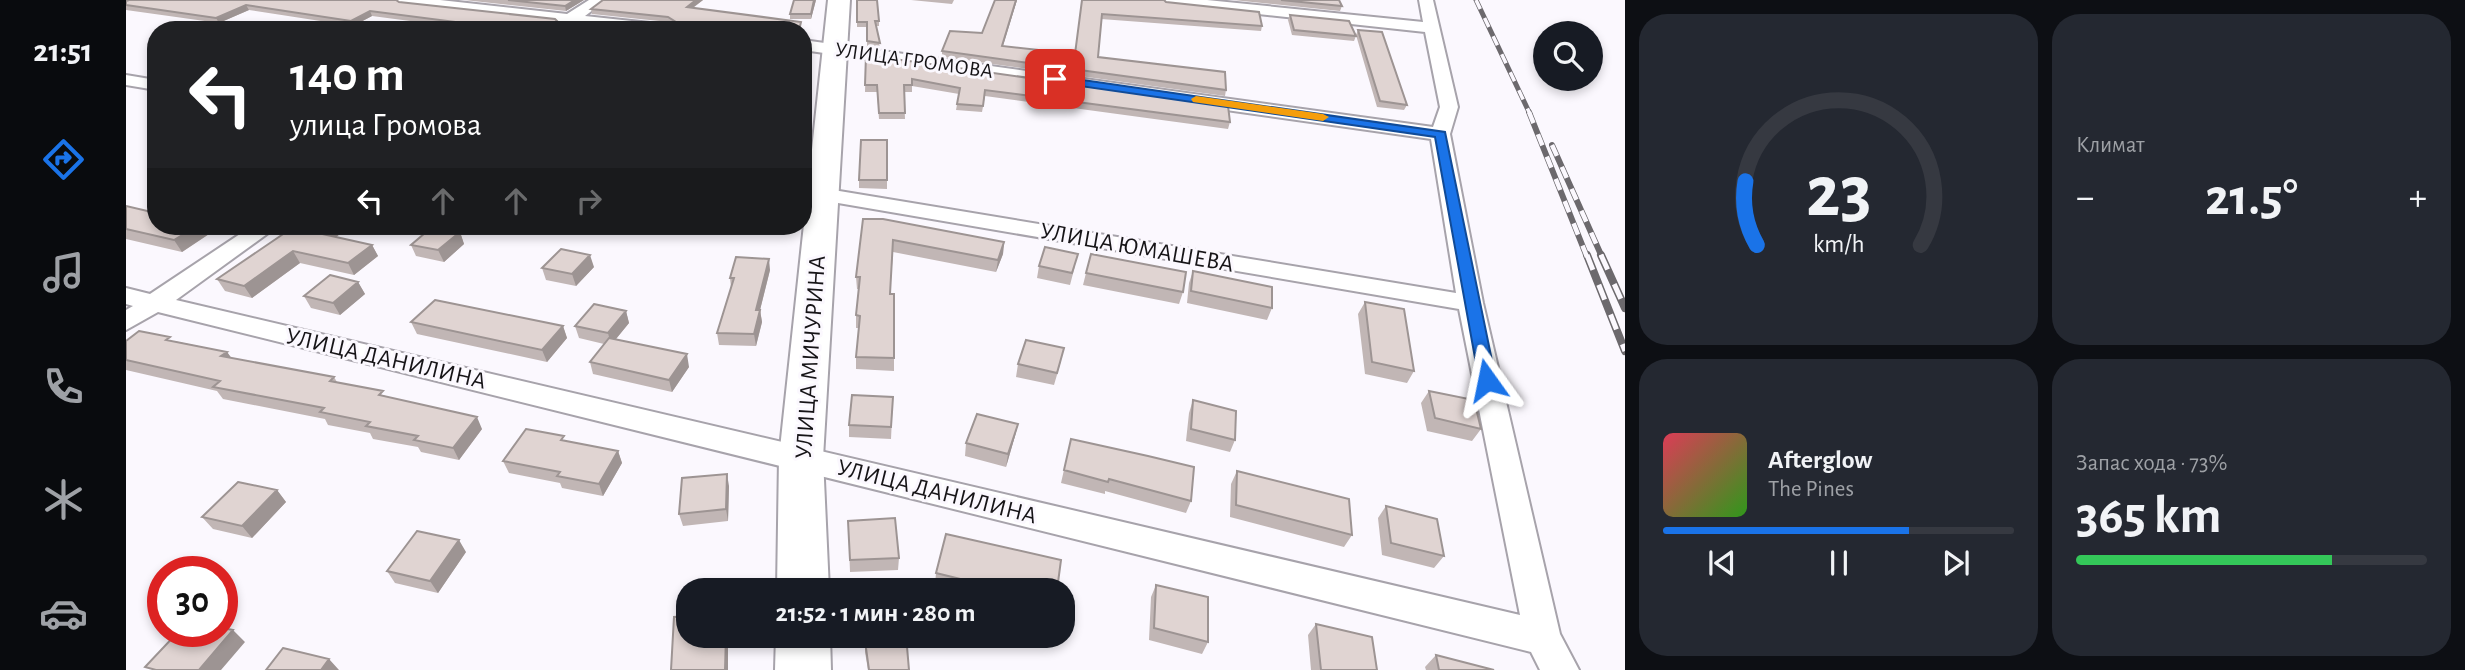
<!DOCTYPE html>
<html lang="ru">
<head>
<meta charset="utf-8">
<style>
	:root { --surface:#171b24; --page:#242831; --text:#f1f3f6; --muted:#9ea1a6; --line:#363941; --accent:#1a73e8 }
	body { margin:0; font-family:"Alegreya Sans",sans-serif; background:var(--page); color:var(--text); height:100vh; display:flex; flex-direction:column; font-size:26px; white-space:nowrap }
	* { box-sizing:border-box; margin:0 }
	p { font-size:23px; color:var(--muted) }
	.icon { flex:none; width:38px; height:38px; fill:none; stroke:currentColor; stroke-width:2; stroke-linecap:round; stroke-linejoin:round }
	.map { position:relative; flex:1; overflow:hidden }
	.details { display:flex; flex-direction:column; gap:14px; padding:14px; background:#0d0f14; width:840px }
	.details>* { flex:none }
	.top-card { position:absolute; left:21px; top:21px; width:665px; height:214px; border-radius:28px; box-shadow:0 4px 10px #0003; background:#202124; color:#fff; overflow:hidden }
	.tools { position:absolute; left:1407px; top:21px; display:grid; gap:14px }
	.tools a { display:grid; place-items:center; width:70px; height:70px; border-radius:50%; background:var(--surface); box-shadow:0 4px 10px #0003; font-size:35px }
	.speed { position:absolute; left:21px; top:556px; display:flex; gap:14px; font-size:35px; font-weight:700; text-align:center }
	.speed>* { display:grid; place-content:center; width:91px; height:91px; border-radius:50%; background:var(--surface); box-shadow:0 4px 10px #0003; line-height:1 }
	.speed .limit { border:10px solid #d22; background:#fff; color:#111 }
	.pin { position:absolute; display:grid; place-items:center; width:60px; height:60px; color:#fff; margin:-30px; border-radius:14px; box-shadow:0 4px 10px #0006 }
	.me { position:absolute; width:77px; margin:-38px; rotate:348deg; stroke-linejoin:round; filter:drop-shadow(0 0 5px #0008) }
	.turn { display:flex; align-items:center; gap:24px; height:147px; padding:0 28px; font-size:32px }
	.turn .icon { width:91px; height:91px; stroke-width:2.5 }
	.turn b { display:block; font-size:49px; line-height:60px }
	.lanes { display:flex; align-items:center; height:66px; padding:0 28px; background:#0003; justify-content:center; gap:35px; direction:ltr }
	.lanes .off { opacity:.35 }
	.big { font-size:52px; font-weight:700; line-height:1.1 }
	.details .card { flex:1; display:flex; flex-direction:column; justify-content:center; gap:10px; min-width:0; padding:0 24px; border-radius:28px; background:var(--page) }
	.details .dial { align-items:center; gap:0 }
	.dial svg { height:182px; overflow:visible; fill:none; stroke:var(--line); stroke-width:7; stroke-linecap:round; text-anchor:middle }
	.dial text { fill:var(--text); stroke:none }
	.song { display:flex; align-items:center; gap:21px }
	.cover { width:84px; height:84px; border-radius:10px; background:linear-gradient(135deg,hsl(350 70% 55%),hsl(110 70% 35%)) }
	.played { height:7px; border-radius:4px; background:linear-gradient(90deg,var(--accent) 70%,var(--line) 70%) }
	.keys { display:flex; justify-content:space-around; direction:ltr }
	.heat { display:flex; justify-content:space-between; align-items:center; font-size:38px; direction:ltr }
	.charge { height:10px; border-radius:5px; background:linear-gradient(90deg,#34c759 73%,var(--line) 0) }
	.details .tiles { flex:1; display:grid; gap:14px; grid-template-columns:repeat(2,1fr) }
	.trip { position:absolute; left:550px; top:578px; width:399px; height:70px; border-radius:28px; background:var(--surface); box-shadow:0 4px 10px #0003; font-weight:700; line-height:70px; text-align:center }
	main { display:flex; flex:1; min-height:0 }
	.dock { display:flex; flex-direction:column; width:126px; justify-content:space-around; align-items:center; background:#090b0e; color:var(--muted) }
	.dock .icon { width:49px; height:49px }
	.dock .on { color:var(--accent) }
	.dock b { font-size:32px; color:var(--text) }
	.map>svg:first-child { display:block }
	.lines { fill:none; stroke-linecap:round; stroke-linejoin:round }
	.minor-casing { stroke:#a7a3ab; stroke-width:4 }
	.primary-casing { stroke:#a7a3ab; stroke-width:4 }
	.minor { fill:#fff; fill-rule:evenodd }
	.primary { fill:#fff; fill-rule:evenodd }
	.rail-far2-casing { stroke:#6c696d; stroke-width:5 }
	.rail-far1-casing { stroke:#6c696d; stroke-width:6 }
	.rail-casing { stroke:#6c696d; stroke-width:8 }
	.rail-far2 { stroke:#fbf8fe; stroke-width:3.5; stroke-dasharray:10; stroke-linecap:butt }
	.rail-far1 { stroke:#fbf8fe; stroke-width:4.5; stroke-dasharray:12; stroke-linecap:butt }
	.rail { stroke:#fbf8fe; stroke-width:5; stroke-dasharray:16; stroke-linecap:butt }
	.wall { fill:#c1b6b5 }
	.shaded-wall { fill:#9d9493 }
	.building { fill:#e0d4d2; stroke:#9d9493; stroke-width:2 }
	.route { fill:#1a73e8; stroke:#114b97; stroke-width:2 }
	.slow { fill:#f59e0b }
	.labels { text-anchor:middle; stroke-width:6; stroke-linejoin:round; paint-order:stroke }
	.far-street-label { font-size:21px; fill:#161417; stroke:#fbf8fe }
	.street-label { font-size:24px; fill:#161417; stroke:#fbf8fe }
</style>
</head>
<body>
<main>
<nav class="dock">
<b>21:51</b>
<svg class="icon on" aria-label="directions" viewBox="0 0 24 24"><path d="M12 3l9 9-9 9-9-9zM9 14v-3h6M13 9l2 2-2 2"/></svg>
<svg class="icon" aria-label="music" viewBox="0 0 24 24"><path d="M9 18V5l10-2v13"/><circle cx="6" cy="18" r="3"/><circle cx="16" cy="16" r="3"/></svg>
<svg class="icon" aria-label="phone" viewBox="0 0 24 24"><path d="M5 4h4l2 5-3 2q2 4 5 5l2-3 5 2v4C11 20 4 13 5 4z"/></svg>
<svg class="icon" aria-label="climate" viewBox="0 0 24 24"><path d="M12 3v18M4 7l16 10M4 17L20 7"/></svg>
<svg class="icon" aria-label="car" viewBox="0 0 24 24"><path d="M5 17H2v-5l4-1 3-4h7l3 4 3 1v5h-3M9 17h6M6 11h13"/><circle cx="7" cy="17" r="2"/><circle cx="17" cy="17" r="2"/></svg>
</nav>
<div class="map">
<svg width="1499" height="670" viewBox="0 0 1499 670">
	<rect width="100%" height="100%" fill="#fbf8fe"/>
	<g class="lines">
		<g class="minor-casing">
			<path id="minor" d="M268,0H314L441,14L463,0H480L459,16L543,25L551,30H499L447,24L438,28L431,22L275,4Z
				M1032,0H1081L1297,22L1293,0H1307L1332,107L1324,134L1357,303L1434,634L1453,670H1414L1405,652L32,312L0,330V310L7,306L0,304V288L24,294L126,226H152L50,300L1394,615L1333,309L677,197V185L1330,293L1305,139L677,50V40L1307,127L1314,107L1299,32L1039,4Z
				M0,75L30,80V90L0,85Z"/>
		</g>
		<g class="primary-casing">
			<path id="primary" d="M702,0H724L697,458L703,590H651L653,458Z
				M650,635H704L705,670H649Z"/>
		</g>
		<use href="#minor" class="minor"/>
		<use href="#primary" class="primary"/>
		<g class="rail-far2-casing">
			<path id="rail-far2" d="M1350,0L1404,114"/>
		</g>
		<g class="rail-far1-casing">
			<path id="rail-far1" d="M1403,112L1461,257
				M1426,145L1476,257"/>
		</g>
		<g class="rail-casing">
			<path id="rail" d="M1461,255L1499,351
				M1475,255L1499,308"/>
		</g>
		<use href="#rail-far2" class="rail-far2"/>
		<use href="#rail-far1" class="rail-far1"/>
		<use href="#rail" class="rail"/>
	</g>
	<path class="wall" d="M338,0H458L440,11Z
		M477,0H577L567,8L676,27L675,30H353L246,16L227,26L123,10L93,23L0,10V1L273,2L435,25L498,27H550L543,22L466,14L465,9Z
		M690,0L685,19H664V14Z
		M731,0L753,21V26H750L754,48L741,46V27H731Z
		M785,0H828L826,4Z
		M869,0H891L877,46L948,54L970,0L1040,2L1136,26L1135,31L975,19L972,57L1100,90L1099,96L816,57V51L856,33Z
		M1107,0H1213L1216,6L1214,11Z
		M1164,15L1230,36L1228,41L1166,35L1162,20Z
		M1232,30L1281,105L1278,110L1251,107L1230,35Z
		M740,55L1104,122L1102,129L859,96L856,112L830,110L833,94L786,86V92H778L779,119H753L751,92H739Z
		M761,140V189L733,188V180Z
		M0,206L30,226H77L83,234L56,252L0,239Z
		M737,219L878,242L877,254L870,272L767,252L764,294H768V371L730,369V357L733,328H730V315L733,289H731L730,277Z
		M169,226H225L210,237L246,245L252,256L228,275L174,263L126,298L99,291L91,279Z
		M334,232L338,244L318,262L290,256L285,245Z
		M913,266H949L944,285L911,278Z
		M468,267L450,286L420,280L416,268Z
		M644,270L634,310L636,322L630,346L593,345L591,333L605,287L604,278Z
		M1067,271L1146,308L1141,320L1061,303L1063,283Z
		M960,273L1057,292L1053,304L957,285Z
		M232,282L239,294L214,315L185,308L178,296Z
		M1239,302L1288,371L1281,383L1239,374L1232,314Z
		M500,311L503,323L490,339L563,367L546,392L467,374L464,362L478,344L453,338L449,326Z
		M285,322L437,326L441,338L421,362L291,334Z
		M0,341H48L101,352L105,358L208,377L211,382L260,396L356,429L333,460L295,452L292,447L247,439L244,433L202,425L199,419L97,399L91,391L0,370Z
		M935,361L928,385L890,377L892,364Z
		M1303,391L1355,429L1346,441L1301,431L1295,403Z
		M767,397L765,439L723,437V425Z
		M1067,400L1109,440L1104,452L1060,441L1063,413Z
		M892,424L889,436L880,467L839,456L840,443Z
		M945,439L1065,501L1060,513L979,491V494L935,483Z
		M440,441L492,451L496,463L477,496L436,488L434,483L383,473L377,461Z
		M1111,471L1226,535L1218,547L1104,517L1105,484Z
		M603,486L602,521L557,526L553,514Z
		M151,490L160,502L126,538L87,529L76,517Z
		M1260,506L1318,556L1308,568L1256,555L1252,518Z
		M722,521L773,558L772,570L724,572Z
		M340,552L312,593L269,583L261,571Z
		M810,573L931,590H827L809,585Z
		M1030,585L1082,642L1076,654L1023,640L1025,597Z
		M1190,624L1251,670H1185L1182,635Z
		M739,641L783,670H742L739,652Z
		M1310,655L1368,670H1300L1299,667Z"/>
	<path class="shaded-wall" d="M449,0H458L440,11L439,6Z
		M570,0H577L561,12V7Z
		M688,0H690L685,19V14Z
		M890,0H891L875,51L876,46Z
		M120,5L123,10L93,23L90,18Z
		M244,11L246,16L227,26L225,21Z
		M71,226H77L83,234L56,252L48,240Z
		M203,226H225L199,245L192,233Z
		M334,232L338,244L318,262L312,250Z
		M878,242L877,254L870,272L872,260Z
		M246,245L252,256L228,275L222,263Z
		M167,251L174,263L126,298L118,286Z
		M464,255L468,267L450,286L446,274Z
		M643,259L644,270L634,310L636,322L630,346L628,334L630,310Z
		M232,282L239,294L214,315L207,303Z
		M500,311L503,323L485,345L482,333Z
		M437,326L441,338L421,362L416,350Z
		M101,352L110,364L95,356Z
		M561,354L563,367L546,392L543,380Z
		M351,417L356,429L333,460L327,448Z
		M892,424L889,436L880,467L882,454Z
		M492,451L496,463L477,496L473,484Z
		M601,474L603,486L602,521L600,509Z
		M151,490L160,502L126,538L116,526Z
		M333,540L340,552L312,593L304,581Z
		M107,630L119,642L95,670H73Z
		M600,635H602V670H599Z
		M203,659L213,670H195Z"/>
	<path class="building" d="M3,0H270L273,2L429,19L435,25L446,22L498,27H550L553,24L542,17L465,9L477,0H570L561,7L675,22L673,30H392L244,11L225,21L120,5L90,18L0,5V1Z
		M382,0H449L439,6Z
		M668,0H688L685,14H664Z
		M731,0H751L753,21H749L754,43L741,41V22H731Z
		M869,0H890L876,46L949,54L956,0H1038L1040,2L1133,12L1136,26L976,14L972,57L1099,72L1100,90L816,51L824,31L856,33Z
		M1155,0H1213L1216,6Z
		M1164,15L1223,21L1230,36L1168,30Z
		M1232,30L1256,32L1281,105L1254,101Z
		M740,55L1102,106L1104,122L859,90L857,106L831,104L834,88L786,79V85H778L779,113H753L751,85H739Z
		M735,140H761V180H733Z
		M0,206L30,213V226H71L48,240L0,229Z
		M737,219H757L878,242L872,260L767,240L764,294H768V358L730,357L734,316L730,315L734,277H730Z
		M169,226H203L192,233L246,245L222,263L167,251L118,286L91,279Z
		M306,227L334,232L312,250L285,245Z
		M919,247L952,254L946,273L913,266Z
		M435,249L464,255L446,274L416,268Z
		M965,254L1060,272L1057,292L960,273Z
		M610,257L643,259L630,310H634L628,334L591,333L608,278H604Z
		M1067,271L1146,287V308L1065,291Z
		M204,275L232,282L207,303L178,296Z
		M309,300L437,326L416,350L285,322Z
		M1239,302L1278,309L1288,371L1246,362Z
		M468,304L500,311L482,333L449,326Z
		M13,331L44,337L40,340L101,352L95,356L208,377L204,381L257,391L253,395L351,417L327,448L288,440L292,436L240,426L244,422L194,412L198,408L87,387L94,381L0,360V341Z
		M483,338L561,354L543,380L464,362Z
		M900,340L938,348L931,373L892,364Z
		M1303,391L1348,400L1355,429L1309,418Z
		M726,395L767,397L765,427L723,425Z
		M1067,400L1110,411L1109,440L1065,429Z
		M851,414L892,424L882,454L840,443Z
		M400,429L438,436L435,440L492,451L473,484L431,476L434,472L377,461Z
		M945,439L1022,456L1068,467L1065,501L983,479L982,482L938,470Z
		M1111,471L1223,499L1226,535L1110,505Z
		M601,474L600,509L553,514L556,478Z
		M112,482L151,490L116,526L76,517Z
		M1260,506L1311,519L1318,556L1265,543Z
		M769,518L773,558L724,560L722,521Z
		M291,531L333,540L304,581L261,571Z
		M820,534L935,560L931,590H879L810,573Z
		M1030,585L1082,597V642L1028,628Z
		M562,616V635H600L599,670H545L548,617Z
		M1190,624L1246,637L1251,670H1195Z
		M96,628L107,630L73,670H30L19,667L52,632H96Z
		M776,635H780L783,670H743L739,641Z
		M157,648L203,659L195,670H140Z
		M1310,655L1368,670H1313Z"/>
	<path class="route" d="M929,76L1319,132L1370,380L1367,385L1361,386L1353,380L1309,137L926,82V77Z"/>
	<path class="slow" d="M1070,96L1197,114L1203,117L1197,121L1067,102L1065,99Z"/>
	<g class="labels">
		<g class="far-street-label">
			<text transform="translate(788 60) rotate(8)" y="7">УЛИЦА ГРОМОВА</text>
		</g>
		<g class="street-label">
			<text transform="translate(1011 247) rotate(10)" y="8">УЛИЦА ЮМАШЕВА</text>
			<text transform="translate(684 357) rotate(-86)" y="8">УЛИЦА МИЧУРИНА</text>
			<text transform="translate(260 358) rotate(13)" y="8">УЛИЦА ДАНИЛИНА</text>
			<text transform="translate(811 491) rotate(14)" y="8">УЛИЦА ДАНИЛИНА</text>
		</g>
	</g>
</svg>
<div class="tools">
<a><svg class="icon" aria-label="search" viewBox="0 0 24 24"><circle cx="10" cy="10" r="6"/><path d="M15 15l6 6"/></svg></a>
</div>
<div class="speed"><div class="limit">30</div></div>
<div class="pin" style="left:929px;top:79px;background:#d93025"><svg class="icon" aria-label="arrive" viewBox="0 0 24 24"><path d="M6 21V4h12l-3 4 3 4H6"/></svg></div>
<svg class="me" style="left:1361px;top:380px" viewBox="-20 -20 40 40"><path d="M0-17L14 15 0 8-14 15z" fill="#1a73e8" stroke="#fff" stroke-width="4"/></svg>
<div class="trip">21:52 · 1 мин · 280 m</div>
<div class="top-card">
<div class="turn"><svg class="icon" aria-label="left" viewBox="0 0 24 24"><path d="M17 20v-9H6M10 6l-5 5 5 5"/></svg><div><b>140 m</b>улица Громова</div></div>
<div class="lanes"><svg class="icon" aria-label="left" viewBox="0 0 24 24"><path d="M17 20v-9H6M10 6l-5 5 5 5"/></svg><svg class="icon off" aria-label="ahead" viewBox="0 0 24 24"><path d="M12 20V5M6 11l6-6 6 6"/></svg><svg class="icon off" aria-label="ahead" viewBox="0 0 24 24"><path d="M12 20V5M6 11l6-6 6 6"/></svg><svg class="icon off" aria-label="right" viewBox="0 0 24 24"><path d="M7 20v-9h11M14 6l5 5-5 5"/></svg></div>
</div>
</div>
<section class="details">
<div class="tiles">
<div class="card dial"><svg viewBox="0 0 100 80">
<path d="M14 69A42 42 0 1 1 86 69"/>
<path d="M14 69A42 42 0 0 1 9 41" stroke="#1a73e8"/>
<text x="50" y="56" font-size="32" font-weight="700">23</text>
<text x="50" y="72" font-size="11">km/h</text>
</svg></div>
<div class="card"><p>Климат</p>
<div class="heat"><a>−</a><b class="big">21.5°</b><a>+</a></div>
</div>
<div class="card">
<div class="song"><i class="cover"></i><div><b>Afterglow</b><p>The Pines</p></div></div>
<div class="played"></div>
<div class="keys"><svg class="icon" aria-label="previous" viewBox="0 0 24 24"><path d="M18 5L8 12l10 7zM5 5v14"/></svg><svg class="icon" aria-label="pause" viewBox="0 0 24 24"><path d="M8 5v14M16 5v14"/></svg><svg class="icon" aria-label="next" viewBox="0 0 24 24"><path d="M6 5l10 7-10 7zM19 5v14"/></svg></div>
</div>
<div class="card"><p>Запас хода · 73%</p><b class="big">365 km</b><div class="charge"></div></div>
</div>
</section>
</main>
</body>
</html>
